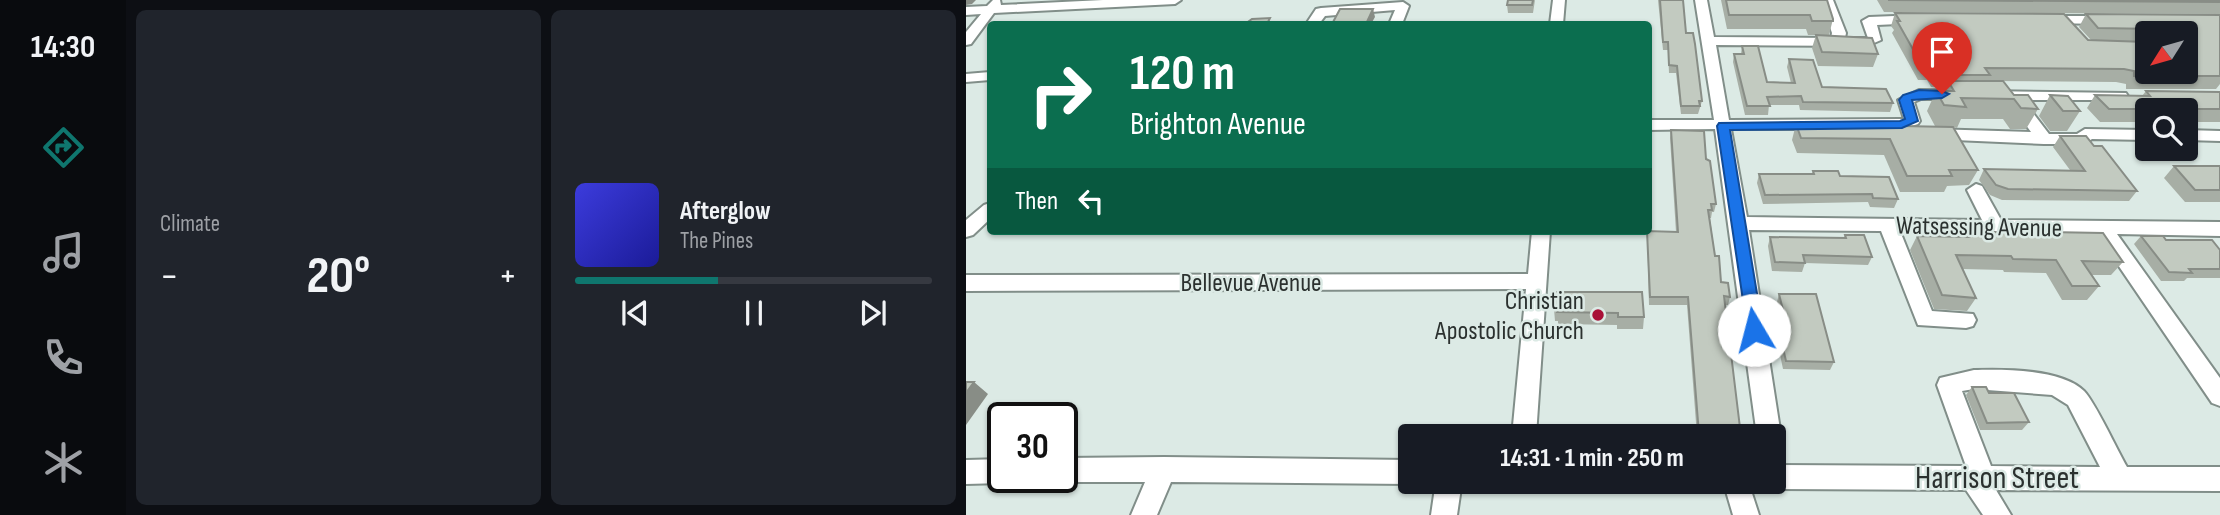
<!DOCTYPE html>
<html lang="en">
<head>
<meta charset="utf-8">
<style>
	:root { --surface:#171b24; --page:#20242c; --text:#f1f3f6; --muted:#9ea1a6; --line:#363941; --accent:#0f766e }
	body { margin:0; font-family:"Sofia Sans Condensed",sans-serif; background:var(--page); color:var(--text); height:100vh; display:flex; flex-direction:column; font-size:26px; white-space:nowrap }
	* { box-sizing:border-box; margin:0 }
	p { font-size:23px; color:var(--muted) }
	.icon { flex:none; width:38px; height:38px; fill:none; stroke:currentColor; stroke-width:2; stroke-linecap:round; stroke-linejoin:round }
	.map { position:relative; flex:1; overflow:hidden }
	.side { display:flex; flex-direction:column; gap:10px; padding:10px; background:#0d0f14; width:840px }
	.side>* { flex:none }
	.hud { position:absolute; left:21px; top:21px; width:665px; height:214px; border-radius:7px; box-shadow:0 2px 5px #0004; background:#0b6e4f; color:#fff; overflow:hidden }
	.needle { width:46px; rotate:233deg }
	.tools { position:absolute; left:1169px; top:21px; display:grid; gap:14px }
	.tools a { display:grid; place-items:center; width:63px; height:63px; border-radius:7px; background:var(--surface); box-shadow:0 2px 5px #0004; font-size:35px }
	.speed { position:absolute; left:21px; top:402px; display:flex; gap:14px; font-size:35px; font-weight:700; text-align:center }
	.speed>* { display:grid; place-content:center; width:91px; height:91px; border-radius:50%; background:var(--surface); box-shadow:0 2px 5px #0004; line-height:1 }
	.speed .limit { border:4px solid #111; border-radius:10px; background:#fff; color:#111 }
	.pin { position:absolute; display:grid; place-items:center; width:60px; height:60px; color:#fff; margin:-72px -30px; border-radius:50% 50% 50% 0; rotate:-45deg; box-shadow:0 0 7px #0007 }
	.pin .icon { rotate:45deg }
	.me { position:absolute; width:77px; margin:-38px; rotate:352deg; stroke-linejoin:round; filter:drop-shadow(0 0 5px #0008) }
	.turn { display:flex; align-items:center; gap:24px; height:147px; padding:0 28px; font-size:32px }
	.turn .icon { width:91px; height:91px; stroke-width:2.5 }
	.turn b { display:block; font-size:49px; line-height:60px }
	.then { display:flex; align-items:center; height:66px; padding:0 28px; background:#0003; gap:14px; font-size:26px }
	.big { font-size:52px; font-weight:700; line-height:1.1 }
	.side .widget { flex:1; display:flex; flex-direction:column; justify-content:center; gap:10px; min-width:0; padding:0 24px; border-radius:10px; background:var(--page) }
	.song { display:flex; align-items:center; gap:21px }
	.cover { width:84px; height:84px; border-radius:10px; background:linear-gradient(135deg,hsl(240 70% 55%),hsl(240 70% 35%)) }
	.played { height:7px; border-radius:4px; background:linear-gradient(90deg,var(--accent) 40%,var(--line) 40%) }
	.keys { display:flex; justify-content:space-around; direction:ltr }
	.heat { display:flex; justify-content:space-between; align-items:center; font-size:38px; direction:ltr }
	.side .tiles { flex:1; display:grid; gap:10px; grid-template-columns:repeat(2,1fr) }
	.trip { position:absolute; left:432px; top:424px; width:388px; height:70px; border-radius:7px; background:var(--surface); box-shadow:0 2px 5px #0004; font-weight:700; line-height:70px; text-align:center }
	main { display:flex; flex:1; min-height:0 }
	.tabs { display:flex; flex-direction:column; width:126px; justify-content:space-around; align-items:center; background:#090b0e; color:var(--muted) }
	.tabs .icon { width:49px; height:49px }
	.tabs .selected { color:var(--accent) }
	.tabs b { font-size:32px; color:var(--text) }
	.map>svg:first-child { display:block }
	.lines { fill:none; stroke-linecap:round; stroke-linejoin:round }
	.minor-casing { stroke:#818e89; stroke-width:4 }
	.minor { fill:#fff; fill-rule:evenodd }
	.wall { fill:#a7aea5; fill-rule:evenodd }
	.shaded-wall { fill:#888d86 }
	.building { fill:#c2cac0; stroke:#888d86; stroke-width:2 }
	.route { fill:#1a73e8; stroke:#114b97; stroke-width:2 }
	.poi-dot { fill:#a91138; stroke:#dceae5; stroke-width:2.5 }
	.labels { text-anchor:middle; stroke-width:5; stroke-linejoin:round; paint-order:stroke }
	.street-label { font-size:26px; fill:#2b312f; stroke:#dceae5 }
	.poi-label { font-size:26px; fill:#2b312f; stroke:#dceae5; text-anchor:end }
	.near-street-label { font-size:32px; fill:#2b312f; stroke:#dceae5 }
</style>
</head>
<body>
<main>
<nav class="tabs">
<b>14:30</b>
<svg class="icon selected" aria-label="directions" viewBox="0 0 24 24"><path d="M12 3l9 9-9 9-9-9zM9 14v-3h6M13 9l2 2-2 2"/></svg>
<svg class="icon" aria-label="music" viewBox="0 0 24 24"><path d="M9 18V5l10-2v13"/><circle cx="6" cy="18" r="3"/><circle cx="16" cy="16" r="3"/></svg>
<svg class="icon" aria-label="phone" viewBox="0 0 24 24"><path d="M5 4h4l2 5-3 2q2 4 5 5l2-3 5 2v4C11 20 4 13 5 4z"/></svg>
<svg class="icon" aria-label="climate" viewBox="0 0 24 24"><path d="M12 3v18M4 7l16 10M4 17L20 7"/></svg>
</nav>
<section class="side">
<div class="tiles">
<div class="widget"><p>Climate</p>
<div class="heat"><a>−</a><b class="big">20°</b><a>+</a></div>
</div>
<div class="widget">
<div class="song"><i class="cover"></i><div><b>Afterglow</b><p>The Pines</p></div></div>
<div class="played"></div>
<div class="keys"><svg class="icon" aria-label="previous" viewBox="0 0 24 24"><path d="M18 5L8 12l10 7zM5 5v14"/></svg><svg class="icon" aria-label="pause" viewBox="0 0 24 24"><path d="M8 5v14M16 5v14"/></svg><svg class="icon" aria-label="next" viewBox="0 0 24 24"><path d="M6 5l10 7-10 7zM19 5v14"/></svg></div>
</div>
</div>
</section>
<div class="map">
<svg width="1254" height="515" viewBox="0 0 1254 515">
	<rect width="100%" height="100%" fill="#dceae5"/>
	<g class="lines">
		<g class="minor-casing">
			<path id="minor" d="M27,0H34L35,5L137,0H215L209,4L28,13L5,44L0,45V32L15,14L0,15V7L21,6Z
				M587,0H599L597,24H584Z
				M729,0H741L748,37L865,38L866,33L855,0H867L880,33L879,38H902L896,21L903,17L954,15L960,19L954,23L911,25L915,40L901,46L750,45L763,120L935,119H938L932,100L953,90L1160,93L1162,96L1155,100H1057L1083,134H1111L1119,129L1181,130V140L1126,139L1118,144H1078L966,139L958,134L966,129L1065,132L1043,102L1045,99H955L948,102L954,121L952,124L936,129H765L781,217L1016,220L1001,190L1010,184L1016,186L1035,220L1254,222V236L1151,234L1254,378V406L1246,403L1131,234L934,231L966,311L1007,314L1010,320L1007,326L1000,328L952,325L915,231L783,230L815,436L808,445V436H791L749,129L682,130V120H748Z
				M437,2L443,6L436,24H423L429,10L359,16L353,24H340L350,9L355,8Z
				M1079,16H1143L1149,20L1143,24L1074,23L1073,20Z
				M24,72V80L0,82V74Z
				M1220,130L1254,131V141L1220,140Z
				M24,203V219L7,235L0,237V220L18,205Z
				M566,231H584L570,436H546L560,289L0,291V275L562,274Z
				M1008,370C1036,369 1096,369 1118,391C1129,402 1151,450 1161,467H1254V491L1030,490L1045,515H1017L1000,490L808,489L799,485L797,481H808V465L1000,466L971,385L974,378ZM1008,389L1086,395L1102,405L1134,467L1025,466L996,391Z
				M198,457L444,460V481H450L444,484L205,482L191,515H165L179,482H96L87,478H96V458Z
				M37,459V478L46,479L37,483L0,484V460Z
				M470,481H496L491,515H465Z
				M757,481H782L793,515H767Z"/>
		</g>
		<use href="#minor" class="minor"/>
	</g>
	<path class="wall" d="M569,0L567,13H542L541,5Z
		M692,0H717L720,33L736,101L732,114H715L710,73H703L702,50H697Z
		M755,0H861L867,19L863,35L912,54L907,67L852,66L846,48L850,35H842L840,29H761Z
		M911,0H1254V14L918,12Z
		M929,13L1125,40L1113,27L1120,14L1254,15V84L1250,89H1160V84L1150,82L1021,81L1072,109L1060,129H1044L1037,119H995L991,128L987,127L1012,170L1003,185L981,186L978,192H934L918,155L831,153L826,140L830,124L985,127L969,126L961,111L970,91H978L980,88L965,87L961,80H952L926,33L928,30L925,26ZM1181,33H1220L1181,72Z
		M776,46L801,82L825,83L821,67L823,59L856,87L927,103L924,112L834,110L833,105H803L802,115H779L767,62L768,54H775Z
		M1180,91L1254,92V122H1220V110H1181V122H1134L1121,108L1129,95L1176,96Z
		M1084,95L1114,111L1101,131H1084L1073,116Z
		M705,130L740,159L750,204L748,212H746L745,218H744L749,256L755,282L764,297L762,305H759L775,436H731L721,305H683L681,231L710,232L704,138Z
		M1094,136L1128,146L1171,191L1163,201L1036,200L1024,195L1013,180L1018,169L1104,170L1087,147Z
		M1208,166H1254V202H1219L1198,178Z
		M847,171L874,176L932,199L928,208L904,207L902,202L797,204L791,183L793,174H846Z
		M1058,227L1082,232L1157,262L1145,275H1125L1133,286L1121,300H1096L1080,273L1038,272L1037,270L997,269L1010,298L1001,311L968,309L944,250L951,236L996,237L999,230L1054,233Z
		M879,235L906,257L902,265L839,263L836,272L806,271L802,246L804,237L878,238Z
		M1175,236L1254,250V278H1221L1218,281H1195L1168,244Z
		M589,292L678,317L677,329H651V325L592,324V321H589L588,309Z
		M813,294L868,362L864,370L817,369L808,326L810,318H814L811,302Z
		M1006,387L1023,393L1063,422L1056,430H1014L1000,395Z"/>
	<path class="shaded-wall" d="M0,0H10L6,4L0,5Z
		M407,9L409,17L405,24H400Z
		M8,382L22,394L0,425V393Z"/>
	<path class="building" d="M542,0H567L566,5H541Z
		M694,0H717L720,33H727L729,44L736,101H733L734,106H715L711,66L703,65L702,42H697Z
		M760,0H861L867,19V21H846L844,15H763Z
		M922,0H1254V2Z
		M374,9H407L400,24H366Z
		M929,13L1098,14L1122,40L1181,42V72H1220V33H1190L1189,29L1132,28L1120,14L1254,15V76H1168V71L1158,69L1019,68L1024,75H970L966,67H957L931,21H934Z
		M304,18L301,24H279L286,19Z
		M850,35L906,38L912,54L856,52Z
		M776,46H792L801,82L829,83L823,59L847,60L856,87L920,89L927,103L837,102L835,96L801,97L804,106H781L768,54H778Z
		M982,81H1037L1048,95H1062L1072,109L1055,108L1048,99L995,98L1000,107L978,105L970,91H988Z
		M1180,91L1254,92V109H1143L1129,95L1184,96Z
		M1084,95L1102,96L1114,111H1097Z
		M830,124L987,127L1012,170H983L986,176H941L924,139L835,138Z
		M705,130L738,131L740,159L744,161L750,204H745L746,210H742L749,256H753L755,282L762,283L764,297L758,296L775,436H742V434H733L722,297H684L681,231L712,232Z
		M1094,136H1120L1128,146H1136L1171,191L1042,189L1030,185L1018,169L1119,171Z
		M1208,166H1254V190H1229Z
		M847,171H872L874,176L923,177L932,199L907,198L906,194L799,195L793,174H848Z
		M1058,227H1079L1082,232L1137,233L1157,262L1116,261L1133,286H1106L1090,260L1047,259L1045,256L990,255L1010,298L976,295L951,236L1003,237L999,230L1062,234Z
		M879,235H898L906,257L837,255L839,263L809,262L804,237L880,238Z
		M1175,236H1197L1200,240H1246L1254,250V269H1223L1226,273L1203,272Z
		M589,292H676L678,317H652V313L591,312V309H588Z
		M813,294H850L868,362L820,361L810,318H819Z
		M0,382H8L0,393Z
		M1006,387H1020L1023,393H1048L1063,422L1021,423Z"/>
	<path class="route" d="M953,90L976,91L983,94L976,98L946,100L952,121L936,128L764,130L797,330L794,334H782L751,126L753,123L934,121L939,119L933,100L937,95Z"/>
	<circle class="poi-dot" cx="632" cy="315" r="7"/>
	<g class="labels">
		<g class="street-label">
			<text transform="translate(1013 226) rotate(1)" y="9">Watsessing Avenue</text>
			<text x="285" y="291">Bellevue Avenue</text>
		</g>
		<g class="poi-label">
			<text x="618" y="309">Christian<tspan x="618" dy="30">Apostolic Church</tspan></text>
		</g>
		<g class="near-street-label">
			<text x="1031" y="488">Harrison Street</text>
		</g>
	</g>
</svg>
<div class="tools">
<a><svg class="needle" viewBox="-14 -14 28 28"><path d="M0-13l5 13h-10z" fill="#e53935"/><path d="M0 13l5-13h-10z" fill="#9ea1a6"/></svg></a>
<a><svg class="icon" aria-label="search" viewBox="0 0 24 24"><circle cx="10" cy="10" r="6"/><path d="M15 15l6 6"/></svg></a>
</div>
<div class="speed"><div class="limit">30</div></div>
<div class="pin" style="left:976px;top:94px;background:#d93025"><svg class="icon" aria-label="arrive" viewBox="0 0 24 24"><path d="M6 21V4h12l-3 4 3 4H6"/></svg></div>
<svg class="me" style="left:788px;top:330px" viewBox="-20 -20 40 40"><circle r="19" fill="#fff"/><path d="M0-13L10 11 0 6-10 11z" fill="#1a73e8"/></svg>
<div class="trip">14:31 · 1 min · 250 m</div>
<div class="hud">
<div class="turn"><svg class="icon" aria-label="right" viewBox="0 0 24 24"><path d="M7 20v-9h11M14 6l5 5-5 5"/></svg><div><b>120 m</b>Brighton Avenue</div></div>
<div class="then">Then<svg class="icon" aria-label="left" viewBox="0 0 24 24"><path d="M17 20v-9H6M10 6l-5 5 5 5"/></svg></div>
</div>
</div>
</main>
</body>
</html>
